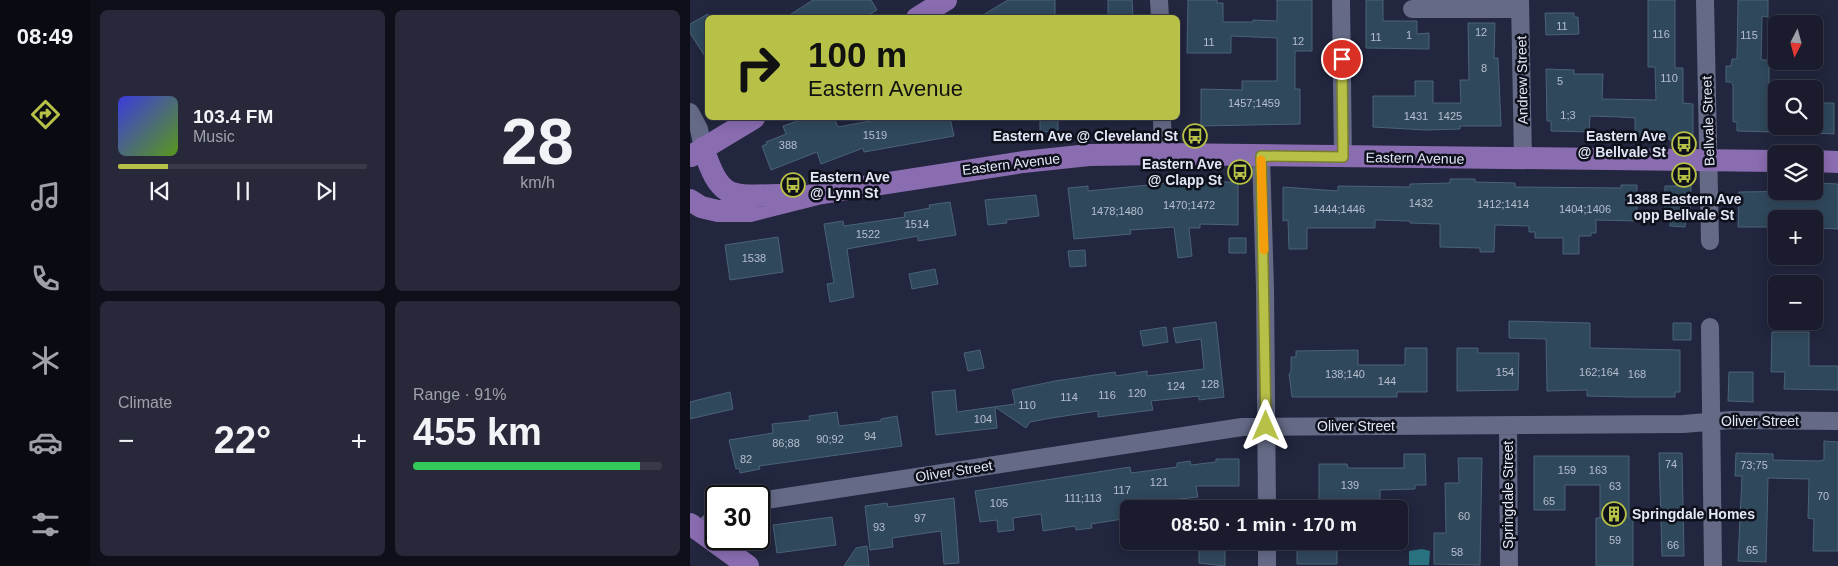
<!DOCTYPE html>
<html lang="en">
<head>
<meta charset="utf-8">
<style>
	:root { --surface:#1a1c2e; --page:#27293a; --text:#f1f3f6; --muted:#9fa1aa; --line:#383a4a; --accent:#b8c147 }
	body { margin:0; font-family:Helvetica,sans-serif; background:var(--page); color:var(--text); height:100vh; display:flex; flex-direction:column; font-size:19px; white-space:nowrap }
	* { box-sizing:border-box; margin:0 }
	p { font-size:16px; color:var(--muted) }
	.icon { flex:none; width:28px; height:28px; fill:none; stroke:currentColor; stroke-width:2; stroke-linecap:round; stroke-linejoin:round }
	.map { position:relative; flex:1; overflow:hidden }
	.sheet { display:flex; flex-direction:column; gap:10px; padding:10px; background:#0e0f19; width:600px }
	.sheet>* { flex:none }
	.banner { position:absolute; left:15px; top:15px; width:475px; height:105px; border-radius:8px; box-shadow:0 2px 12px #0003,0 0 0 1px var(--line); background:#b8c147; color:#111; overflow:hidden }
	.needle { width:32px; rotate:186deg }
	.fabs { position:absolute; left:1078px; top:15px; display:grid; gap:10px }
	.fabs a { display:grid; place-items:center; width:55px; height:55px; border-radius:8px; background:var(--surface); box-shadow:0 2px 12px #0003,0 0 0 1px var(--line); font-size:25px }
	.speed { position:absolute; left:15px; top:485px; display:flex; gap:10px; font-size:25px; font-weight:700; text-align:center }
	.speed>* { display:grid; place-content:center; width:65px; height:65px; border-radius:50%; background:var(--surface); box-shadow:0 2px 12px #0003,0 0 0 1px var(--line); line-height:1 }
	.speed .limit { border:2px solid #111; border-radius:8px; background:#fff; color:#111 }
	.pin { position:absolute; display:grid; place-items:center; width:42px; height:42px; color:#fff; margin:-21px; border:2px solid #fff; border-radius:50%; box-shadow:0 1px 5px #0007 }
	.me { position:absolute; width:55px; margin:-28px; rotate:0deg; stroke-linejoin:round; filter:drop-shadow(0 0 4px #0008) }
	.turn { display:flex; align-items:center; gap:18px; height:105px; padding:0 20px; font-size:22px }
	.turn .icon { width:65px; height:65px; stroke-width:2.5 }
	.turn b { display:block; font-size:35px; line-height:42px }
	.big { font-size:38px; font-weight:800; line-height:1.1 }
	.sheet .widget { flex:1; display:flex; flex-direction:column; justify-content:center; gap:8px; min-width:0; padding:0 18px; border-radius:8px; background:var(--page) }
	.sheet .dial { align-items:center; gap:0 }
	.dial b { font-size:65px; line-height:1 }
	.song { display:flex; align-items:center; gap:15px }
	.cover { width:60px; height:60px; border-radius:8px; background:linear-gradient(135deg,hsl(240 70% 55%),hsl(90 70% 35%)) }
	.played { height:5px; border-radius:2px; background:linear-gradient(90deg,var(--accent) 20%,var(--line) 20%) }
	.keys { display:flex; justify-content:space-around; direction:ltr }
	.heat { display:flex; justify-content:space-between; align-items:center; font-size:28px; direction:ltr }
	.charge { height:8px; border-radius:4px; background:linear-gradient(90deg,#34c759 91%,var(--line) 0) }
	.sheet .tiles { flex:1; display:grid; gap:10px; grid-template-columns:repeat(2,1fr) }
	.trip { position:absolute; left:430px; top:500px; width:288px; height:50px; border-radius:8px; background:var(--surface); box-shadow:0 2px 12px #0003,0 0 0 1px var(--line); font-weight:800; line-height:50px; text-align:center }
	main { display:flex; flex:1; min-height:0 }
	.menu { display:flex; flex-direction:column; width:90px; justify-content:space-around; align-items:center; background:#0a0b12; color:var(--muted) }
	.menu .icon { width:35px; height:35px }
	.menu .selected { color:var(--accent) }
	.menu b { font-size:22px; color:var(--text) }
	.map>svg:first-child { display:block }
	.water { fill:#297380 }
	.building { fill:#30485c; stroke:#4a6377 }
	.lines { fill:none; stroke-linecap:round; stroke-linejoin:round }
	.minor { stroke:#656b87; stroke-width:18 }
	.major { stroke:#8a6cb0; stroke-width:22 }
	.route-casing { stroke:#787d2e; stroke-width:12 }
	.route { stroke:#b8c147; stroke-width:9 }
	.slow { stroke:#f59e0b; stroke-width:9 }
	.labels { text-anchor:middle; stroke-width:5; stroke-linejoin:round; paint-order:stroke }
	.number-label { font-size:11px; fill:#b6bed0 }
	.street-label { font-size:14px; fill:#e3e6f6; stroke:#0e101b }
	.poi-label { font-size:14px; font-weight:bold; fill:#e3e6f6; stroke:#0e101b; text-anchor:end }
</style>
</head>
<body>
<main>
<nav class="menu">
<b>08:49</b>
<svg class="icon selected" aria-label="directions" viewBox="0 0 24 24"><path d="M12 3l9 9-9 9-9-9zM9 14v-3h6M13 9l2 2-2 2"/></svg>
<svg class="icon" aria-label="music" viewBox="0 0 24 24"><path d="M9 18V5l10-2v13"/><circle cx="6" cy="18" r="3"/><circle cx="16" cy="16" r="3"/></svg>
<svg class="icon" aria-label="phone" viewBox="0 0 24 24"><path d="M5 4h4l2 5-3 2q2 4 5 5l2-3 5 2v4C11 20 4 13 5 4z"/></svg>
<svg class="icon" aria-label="climate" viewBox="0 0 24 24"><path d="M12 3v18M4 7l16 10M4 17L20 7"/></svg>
<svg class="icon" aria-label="car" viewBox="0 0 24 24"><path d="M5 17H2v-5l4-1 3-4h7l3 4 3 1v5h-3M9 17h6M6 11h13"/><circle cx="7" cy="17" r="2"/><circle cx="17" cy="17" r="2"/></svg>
<svg class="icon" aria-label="filters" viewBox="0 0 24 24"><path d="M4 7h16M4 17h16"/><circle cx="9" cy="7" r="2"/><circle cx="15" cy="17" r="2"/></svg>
</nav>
<section class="sheet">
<div class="tiles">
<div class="widget">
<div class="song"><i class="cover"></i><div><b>103.4 FM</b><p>Music</p></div></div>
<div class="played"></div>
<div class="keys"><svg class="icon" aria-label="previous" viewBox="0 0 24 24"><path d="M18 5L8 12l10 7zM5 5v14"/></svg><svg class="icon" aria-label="pause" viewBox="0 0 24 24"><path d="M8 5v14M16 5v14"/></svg><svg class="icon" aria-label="next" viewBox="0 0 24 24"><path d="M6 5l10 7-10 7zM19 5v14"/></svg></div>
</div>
<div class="widget dial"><b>28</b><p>km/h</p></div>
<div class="widget"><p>Climate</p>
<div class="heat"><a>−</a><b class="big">22°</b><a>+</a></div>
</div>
<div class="widget"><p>Range · 91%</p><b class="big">455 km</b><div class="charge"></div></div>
</div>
</section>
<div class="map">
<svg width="1148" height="566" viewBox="0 0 1148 566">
	<rect width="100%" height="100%" fill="#22263e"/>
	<path class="water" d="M732,549L740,551L739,565H719V551Z"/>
	<path class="building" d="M123,0H181L187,10L174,18H95Z
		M318,0H365V18H288Z
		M418,0H442L443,16L418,17Z
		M498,0H527V3H533V22H563V20L587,21V0H622V51H605V89H610V124L511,126V89L552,90V81H587V38L541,36V53H497Z
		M676,0H693V21H727V34L739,33V49L676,48Z
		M958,0H985V68H993V103L1003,104V140H979V137L945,136V118L929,117L900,116L899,132L861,131V121H857L856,69L884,70V74H913L912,99L966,100L965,67H958Z
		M1048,0H1078V17L1072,16L1071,60H1079V110H1086V129L1083,128L1082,132L1047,131V122H1043V85L1041,82H1036V66H1041L1042,59H1047Z
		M855,13H884V17H888L889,34L856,35Z
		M18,14V61L0,33V24Z
		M778,23H805L804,58H808L811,126H770V129L736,130L683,127V96H725V81H743V103H771L770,80H779Z
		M1124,103H1144V134L1124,133Z
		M117,118H144L148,127L196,118H260L264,136L174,152L173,148L131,164L127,152L81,170L72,146L77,144L76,142L96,134L93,126Z
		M350,118H368V131L350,132Z
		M760,179H785V182L825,183V187L931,188V185H947V221L906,220V233H901V236H889V254H873V238H845V232H839V226L805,225L804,252H790V248L750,247V224L720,223V221L685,220V228H617V249H599L598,220L593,221V187L648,191V186L720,187V184L760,183Z
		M488,182H548V225L510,224V228H499L502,256L488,258L484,227L440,230L441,234L384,239L378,188L398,186V191Z
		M1127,183L1148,184V229L1126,228V219H1086V227H1048L1049,192L1127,191Z
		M975,186H1001L1000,220L996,219L995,227L980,226V219H974Z
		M346,195L349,216L316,220L317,223L298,225L295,200Z
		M260,202L266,235L228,241V236L157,249L164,297L140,302L137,284L144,283L134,224L153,221L154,226L215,217L214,213L240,208L239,205Z
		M88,237L93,272L40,280L35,245Z
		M539,238H556V253H539Z
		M395,250L396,266L380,267L378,251Z
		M245,269L248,284L222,289L219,274Z
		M819,321L900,323V348L990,350V392H985V397H938L897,396V390L857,391L856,339L819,338Z
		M526,322L534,397L509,400V396L461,401L463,410L408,417V411L361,418L340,422L336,428L305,407L307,428L246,435L242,392L265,390L267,412L325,404L322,390L365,381L425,372L426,376L457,371V376L514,369L511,339L486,343L483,328Z
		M983,323H1001V340H983Z
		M476,327L478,342L453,346L450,331Z
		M1082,332H1119V366H1148V390L1094,389L1095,372H1081Z
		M715,348H737V392H707V397H602L599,374L601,372V357H606V351L668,350V365H715Z
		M767,348H788V353H829L828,390L767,391Z
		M290,350L294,368L278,371L274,353Z
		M1039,372H1063V402L1038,401Z
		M40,392L43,409L0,419V402Z
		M147,412L149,426L191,421V419L207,416L212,446L69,466L70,469L50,473L49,468L46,469L39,440L83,433L82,424L120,420L119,416Z
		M1134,441L1148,442V551H1123L1124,519L1118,518L1119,479L1078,478L1076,562L1048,561L1052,476H1045L1046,453L1083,454V460L1129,461L1134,460Z
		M969,453H992L994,556H972Z
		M714,454H735L736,485H725V489L690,490V503H659V509H629V464H657L658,468H714Z
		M844,456H939V518L943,517V566H906V518H910V485H875V510H844Z
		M768,458H792L790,565L744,564V533H756L755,483H769Z
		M526,459H549V486H506L508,497L481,500L482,509H439V518L401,524L402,528L386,530L385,526L353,531L351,514L323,518L324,530L308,532L307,520L290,522L285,491L440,467L441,473L487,467V463L500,461L501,465L526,462Z
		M264,498L269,563L254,564L251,531L202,538L203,547L180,550L175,506L197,503L198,507Z
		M142,517L146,545L87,553L83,525Z
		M607,543H647V564H607Z
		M177,546L179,566H154L166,548Z
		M509,548H535V566L509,563Z"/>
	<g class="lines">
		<path class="minor" d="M469,0L470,18
			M651,0L653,157
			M830,0L833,159
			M1015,0L1020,241
			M722,9H830
			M0,112L9,129L13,148
			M472,118L473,154
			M571,156L575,288L577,509
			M1020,327L1023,566
			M818,425L819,566
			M69,501L552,427L993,424L1042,420L1148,421
			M10,531L26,516
			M577,541V566"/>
		<path class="major" d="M227,18L256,0
			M13,148C31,200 38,196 89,195
			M1,156L64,118
			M1124,161L1148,162
			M0,200L11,207L28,211H60L127,194L333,162L399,155L473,154L1086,161
			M0,524L58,566"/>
	</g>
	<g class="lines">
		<g class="route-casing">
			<path id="route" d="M576,426L571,156L653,157L652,59"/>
		</g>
		<use href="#route" class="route"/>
		<path class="slow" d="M571,160L574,250"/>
	</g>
	<defs>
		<g id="bus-ring" transform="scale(1.25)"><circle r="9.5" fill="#0e101b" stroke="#b8c147" stroke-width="1.5"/><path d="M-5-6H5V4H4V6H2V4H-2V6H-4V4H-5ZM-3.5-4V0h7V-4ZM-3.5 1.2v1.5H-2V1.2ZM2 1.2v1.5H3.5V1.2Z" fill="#b8c147"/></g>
		<g id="building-ring" transform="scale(1.25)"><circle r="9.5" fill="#0e101b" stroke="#b8c147" stroke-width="1.5"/><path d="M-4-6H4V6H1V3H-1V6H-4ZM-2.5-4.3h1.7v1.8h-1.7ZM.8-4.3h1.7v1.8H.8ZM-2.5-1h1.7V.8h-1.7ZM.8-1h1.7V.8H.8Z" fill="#b8c147"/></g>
	</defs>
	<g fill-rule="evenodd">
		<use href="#bus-ring" x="505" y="136"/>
		<use href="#bus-ring" x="994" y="144"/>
		<use href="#bus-ring" x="550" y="172"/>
		<use href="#bus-ring" x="994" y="175"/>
		<use href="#bus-ring" x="103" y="185"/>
		<use href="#building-ring" x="924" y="514"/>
	</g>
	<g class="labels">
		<g class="number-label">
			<text x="872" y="30">11</text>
			<text x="791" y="36">12</text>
			<text x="971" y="38">116</text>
			<text x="719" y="39">1</text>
			<text x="1059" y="39">115</text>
			<text x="686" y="41">11</text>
			<text x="608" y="45">12</text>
			<text x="519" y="46">11</text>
			<text x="794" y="72">8</text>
			<text x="979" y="82">110</text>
			<text x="870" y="85">5</text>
			<text x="564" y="107">1457;1459</text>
			<text x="878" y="119">1;3</text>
			<text x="726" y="120">1431</text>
			<text x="760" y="120">1425</text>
			<text x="185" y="139">1519</text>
			<text x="98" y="149">388</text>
			<text x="731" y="207">1432</text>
			<text x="813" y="208">1412;1414</text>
			<text x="499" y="209">1470;1472</text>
			<text x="649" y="213">1444;1446</text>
			<text x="895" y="213">1404;1406</text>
			<text x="427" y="215">1478;1480</text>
			<text x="227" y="228">1514</text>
			<text x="178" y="238">1522</text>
			<text x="64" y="262">1538</text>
			<text x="815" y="376">154</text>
			<text x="909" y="376">162;164</text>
			<text x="655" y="378">138;140</text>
			<text x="947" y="378">168</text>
			<text x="697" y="385">144</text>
			<text x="520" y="388">128</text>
			<text x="486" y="390">124</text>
			<text x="447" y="397">120</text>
			<text x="417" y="399">116</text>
			<text x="379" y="401">114</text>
			<text x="337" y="409">110</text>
			<text x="293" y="423">104</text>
			<text x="180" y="440">94</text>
			<text x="140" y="443">90;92</text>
			<text x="96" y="447">86;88</text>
			<text x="56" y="463">82</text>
			<text x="981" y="468">74</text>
			<text x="1064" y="469">73;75</text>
			<text x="877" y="474">159</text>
			<text x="908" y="474">163</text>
			<text x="469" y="486">121</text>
			<text x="660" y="489">139</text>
			<text x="925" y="490">63</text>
			<text x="432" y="494">117</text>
			<text x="1133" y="500">70</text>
			<text x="393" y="502">111;113</text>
			<text x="859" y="505">65</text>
			<text x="309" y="507">105</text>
			<text x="774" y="520">60</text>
			<text x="230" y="522">97</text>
			<text x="189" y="531">93</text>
			<text x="925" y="544">59</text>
			<text x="983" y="549">66</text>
			<text x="1062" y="554">65</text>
			<text x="767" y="556">58</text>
		</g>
		<g class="street-label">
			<text transform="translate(832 80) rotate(-91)" y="5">Andrew Street</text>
			<text transform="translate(1018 121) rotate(-92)" y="5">Bellvale Street</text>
			<text transform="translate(725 158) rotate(1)" y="5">Eastern Avenue</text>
			<text transform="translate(321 164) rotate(-7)" y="5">Eastern Avenue</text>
			<text x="1070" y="426">Oliver Street</text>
			<text x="666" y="431">Oliver Street</text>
			<text transform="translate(264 471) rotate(-9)" y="5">Oliver Street</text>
			<text transform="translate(818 495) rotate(-90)" y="5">Springdale Street</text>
		</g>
		<g class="poi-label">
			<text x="488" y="141">Eastern Ave @ Cleveland St</text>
			<text x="976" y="141">Eastern Ave<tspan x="976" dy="16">@ Bellvale St</tspan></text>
			<text x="532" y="169">Eastern Ave<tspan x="532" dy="16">@ Clapp St</tspan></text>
			<text x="120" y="182" text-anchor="start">Eastern Ave<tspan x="120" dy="16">@ Lynn St</tspan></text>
			<text x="994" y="204" text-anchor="middle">1388 Eastern Ave<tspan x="994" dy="16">opp Bellvale St</tspan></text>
			<text x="942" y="519" text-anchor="start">Springdale Homes</text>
		</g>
	</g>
</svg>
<div class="fabs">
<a><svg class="needle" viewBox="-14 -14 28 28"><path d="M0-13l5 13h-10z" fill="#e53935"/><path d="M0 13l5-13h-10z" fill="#9fa1aa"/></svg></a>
<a><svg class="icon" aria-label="search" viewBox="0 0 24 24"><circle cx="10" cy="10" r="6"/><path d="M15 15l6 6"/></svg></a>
<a><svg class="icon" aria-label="layers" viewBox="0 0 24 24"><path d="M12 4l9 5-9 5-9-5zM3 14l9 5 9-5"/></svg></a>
<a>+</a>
<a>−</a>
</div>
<div class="speed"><div class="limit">30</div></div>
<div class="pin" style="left:652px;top:59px;background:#d93025"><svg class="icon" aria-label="arrive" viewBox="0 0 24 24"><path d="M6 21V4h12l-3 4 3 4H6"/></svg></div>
<svg class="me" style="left:576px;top:426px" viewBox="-20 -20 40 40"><path d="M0-17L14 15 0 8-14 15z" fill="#b8c147" stroke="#fff" stroke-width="4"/></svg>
<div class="trip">08:50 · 1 min · 170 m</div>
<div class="banner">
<div class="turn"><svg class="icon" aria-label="right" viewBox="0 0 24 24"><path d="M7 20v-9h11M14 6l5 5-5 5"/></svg><div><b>100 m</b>Eastern Avenue</div></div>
</div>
</div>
</main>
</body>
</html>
